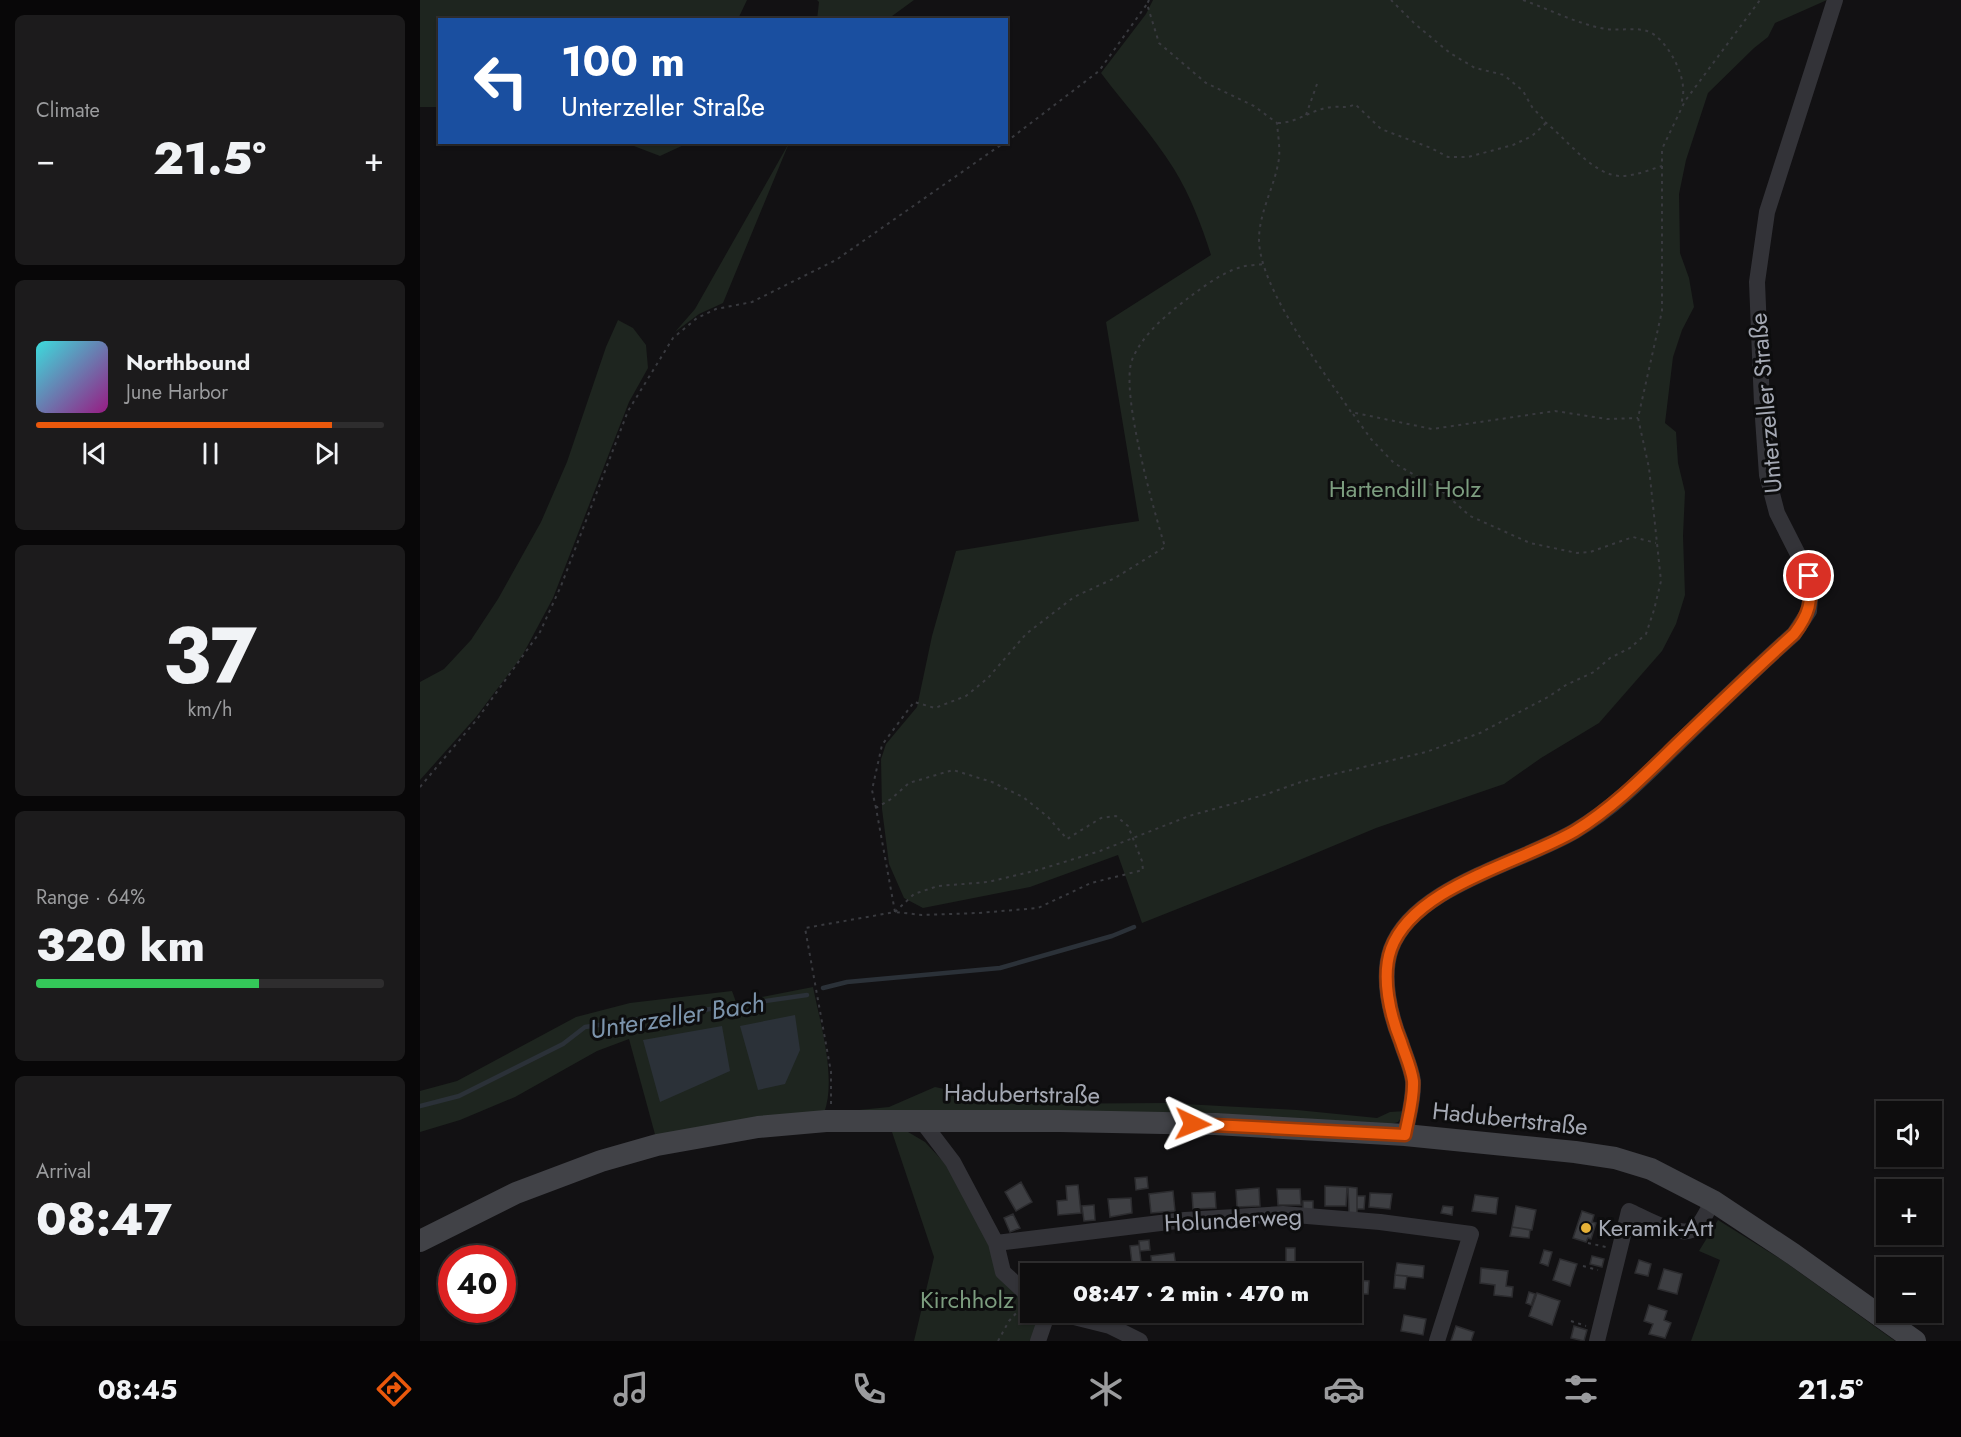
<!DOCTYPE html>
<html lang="en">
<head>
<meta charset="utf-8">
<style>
	:root { --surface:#0e0d0e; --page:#1c1b1c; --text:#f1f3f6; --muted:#9b9c9e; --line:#2e2d2e; --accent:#ea580c }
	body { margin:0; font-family:Jost,sans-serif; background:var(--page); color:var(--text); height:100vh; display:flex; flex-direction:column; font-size:22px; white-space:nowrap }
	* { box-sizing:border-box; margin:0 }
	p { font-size:20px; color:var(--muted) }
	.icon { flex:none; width:33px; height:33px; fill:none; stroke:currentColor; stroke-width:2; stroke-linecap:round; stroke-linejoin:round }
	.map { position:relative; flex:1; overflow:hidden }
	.details { display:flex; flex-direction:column; gap:15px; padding:15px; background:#080708; width:420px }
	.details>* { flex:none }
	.top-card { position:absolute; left:18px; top:18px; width:570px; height:126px; border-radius:0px; box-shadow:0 2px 4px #0004,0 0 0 2px var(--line); background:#1a4fa0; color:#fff; overflow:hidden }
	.tools { position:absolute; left:1456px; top:1101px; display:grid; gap:12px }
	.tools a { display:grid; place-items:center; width:66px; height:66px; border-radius:0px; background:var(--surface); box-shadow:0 2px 4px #0004,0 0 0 2px var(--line); font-size:30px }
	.speed { position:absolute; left:18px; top:1245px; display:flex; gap:12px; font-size:30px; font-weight:700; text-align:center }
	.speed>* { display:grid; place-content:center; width:78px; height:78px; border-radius:50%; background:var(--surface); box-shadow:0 2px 4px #0004,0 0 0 2px var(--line); line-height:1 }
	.speed .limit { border:9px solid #d22; background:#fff; color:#111 }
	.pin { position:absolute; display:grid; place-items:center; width:51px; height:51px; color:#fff; margin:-26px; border:3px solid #fff; border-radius:50%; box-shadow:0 2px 6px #0007 }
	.me { position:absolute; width:66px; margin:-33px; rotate:92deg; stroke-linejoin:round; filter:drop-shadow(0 0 4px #0008) }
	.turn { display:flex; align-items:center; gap:21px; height:126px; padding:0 24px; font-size:27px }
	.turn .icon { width:78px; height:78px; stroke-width:2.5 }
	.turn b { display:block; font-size:42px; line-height:51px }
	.big { font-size:45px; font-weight:800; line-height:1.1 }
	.details .card { flex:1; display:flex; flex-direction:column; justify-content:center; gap:9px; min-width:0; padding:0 21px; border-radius:9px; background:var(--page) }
	.details .dial { align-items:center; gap:0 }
	.dial b { font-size:78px; line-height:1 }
	.song { display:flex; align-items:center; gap:18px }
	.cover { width:72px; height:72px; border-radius:9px; background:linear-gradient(135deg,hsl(180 70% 55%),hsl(310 70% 35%)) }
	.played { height:6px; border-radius:3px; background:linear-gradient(90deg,var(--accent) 85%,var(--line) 85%) }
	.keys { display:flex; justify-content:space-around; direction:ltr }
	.heat { display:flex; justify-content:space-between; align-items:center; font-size:33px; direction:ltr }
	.charge { height:9px; border-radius:4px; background:linear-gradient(90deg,#34c759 64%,var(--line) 0) }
	.trip { position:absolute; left:600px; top:1263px; width:342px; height:60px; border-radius:0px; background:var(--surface); box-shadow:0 2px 4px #0004,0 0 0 2px var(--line); font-weight:800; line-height:60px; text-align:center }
	.tab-bar { display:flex; height:96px; justify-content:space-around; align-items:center; background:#060506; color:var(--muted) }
	.tab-bar .icon { width:42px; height:42px }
	.tab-bar .selected { color:var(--accent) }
	.tab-bar b { font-size:27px; color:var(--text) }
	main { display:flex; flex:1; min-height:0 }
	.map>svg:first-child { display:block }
	.green { fill:#1e251f }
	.water { fill:#2b3138 }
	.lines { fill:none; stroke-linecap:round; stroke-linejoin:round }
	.stream { stroke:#2b3138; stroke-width:4.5 }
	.building { fill:#3e3f43; stroke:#2c2c2f; stroke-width:1.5 }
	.path { stroke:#393a3f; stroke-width:2; stroke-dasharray:3 4.5; stroke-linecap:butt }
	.street { stroke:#333338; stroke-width:16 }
	.secondary { stroke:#414247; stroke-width:22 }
	.route-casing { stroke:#983908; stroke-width:15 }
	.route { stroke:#ea580c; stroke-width:10 }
	.poi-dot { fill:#e6b137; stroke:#0d0d0e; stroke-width:2 }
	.labels { text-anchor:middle; stroke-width:6; stroke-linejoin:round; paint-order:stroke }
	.street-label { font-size:24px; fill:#a4a8b3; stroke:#0d0d0e }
	.park-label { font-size:24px; fill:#7c9d7f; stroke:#0d0d0e }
	.poi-label { font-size:24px; fill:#a4a8b3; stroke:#0d0d0e; text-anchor:start }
	.water-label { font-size:26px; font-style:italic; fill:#7c94ac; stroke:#0d0d0e }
</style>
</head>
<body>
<main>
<section class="details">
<div class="card"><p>Climate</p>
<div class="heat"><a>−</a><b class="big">21.5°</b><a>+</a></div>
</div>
<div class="card">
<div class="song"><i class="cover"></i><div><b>Northbound</b><p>June Harbor</p></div></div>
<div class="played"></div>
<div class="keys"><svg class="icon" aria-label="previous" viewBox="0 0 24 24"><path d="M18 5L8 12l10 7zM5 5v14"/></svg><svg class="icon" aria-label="pause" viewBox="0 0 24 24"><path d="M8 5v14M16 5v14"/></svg><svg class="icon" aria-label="next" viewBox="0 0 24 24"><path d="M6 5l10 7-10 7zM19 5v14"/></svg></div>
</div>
<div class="card dial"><b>37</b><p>km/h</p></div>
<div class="card"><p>Range · 64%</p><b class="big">320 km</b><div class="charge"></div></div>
<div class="card"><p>Arrival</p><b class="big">08:47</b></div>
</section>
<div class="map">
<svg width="1541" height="1341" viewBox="0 0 1541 1341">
	<rect width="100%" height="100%" fill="#121113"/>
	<path class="green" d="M0,0H327L318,19L20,20L19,107H0Z
		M397,0H494L468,19L397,20L399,2Z
		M733,0H1407L1355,23L1348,37L1334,48L1288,93L1266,160L1259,194L1260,253L1269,278L1274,307L1262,330L1253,357L1245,423L1256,432L1258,463L1265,492L1263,536L1265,595L1256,624L1242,651L1179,723L1121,758L1084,784L956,828L848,873L722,923L698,855L610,887L503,908L484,898L469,864L462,809L461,759L466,744L497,707L512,636L536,551C597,542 658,529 719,521L686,322L791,255C782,226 770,195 754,169C733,135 705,105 681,73L726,14Z
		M206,143H268L240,156Z
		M369,143L303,303L279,314L255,332L275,309Z
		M198,320L213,328L226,345L228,368L209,402L133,598L102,656L56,717L0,780V682L24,669L51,640L78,599L121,522L147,462L186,347Z
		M393,987C400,1022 417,1079 404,1113L236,1138L209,1039L177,1051L95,1097L40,1120L0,1132V1091L37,1081L156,1017L210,1003L312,991L316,1002Z
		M515,1087L594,1104L745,1103L877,1110L957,1118L970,1112L986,1111L978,1122L962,1127L419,1112L469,1107Z
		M471,1129L488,1132L505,1142L532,1171L610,1302V1312L623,1313L617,1341H494L514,1257Z
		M1298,1220L1365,1262L1475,1341H1271L1300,1260L1279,1251Z"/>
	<path class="water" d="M375,1015L380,1050L365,1084L338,1090L320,1026Z
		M302,1026L310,1071L240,1102L223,1040Z"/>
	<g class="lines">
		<path class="stream" d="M403,988L427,982L580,968L692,936L714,927
			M0,1106L39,1096L143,1044L165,1027L387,995"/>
	</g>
	<path class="building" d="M727,1177L728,1188L716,1190L715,1178Z
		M601,1182L612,1202L596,1211L585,1192Z
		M658,1185L661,1213L638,1215L637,1201L647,1200L646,1186Z
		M905,1186L927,1187L926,1206H905Z
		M928,1187L937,1188V1213H929Z
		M839,1188L840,1206L817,1207L816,1190Z
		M857,1189H880L881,1205H858Z
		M753,1191L755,1211L731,1213L729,1194Z
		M795,1192L796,1208L773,1209L772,1193Z
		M950,1193L972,1194L970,1209L949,1207Z
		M1055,1195L1078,1198L1076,1214L1052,1211Z
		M937,1196H945L944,1209H937Z
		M711,1198L712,1213L690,1217L688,1199Z
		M883,1201H893V1211L883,1210Z
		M674,1205L675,1220L664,1221L662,1206Z
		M1023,1206L1033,1207L1032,1215L1021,1213Z
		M1096,1206L1116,1210L1112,1230L1092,1227Z
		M1162,1211L1174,1215L1172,1222L1176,1223L1171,1239L1168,1238L1166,1242L1153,1238Z
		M593,1214L600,1228L590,1232L584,1218Z
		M1092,1227L1110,1230L1109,1238L1090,1236Z
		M729,1240L730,1250L720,1251L719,1241Z
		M719,1245L721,1262L712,1263L710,1246Z
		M866,1248H875V1263H866Z
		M1124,1250L1132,1252L1128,1266L1120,1263Z
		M754,1253L757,1274H733L731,1256Z
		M1172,1256L1184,1259L1182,1267L1170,1264Z
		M1140,1259L1157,1264L1150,1286L1133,1280Z
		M1219,1260L1231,1264L1228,1276L1215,1273Z
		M785,1262L787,1271L775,1272L774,1263Z
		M977,1263L1004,1266L1003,1278L975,1275Z
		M713,1266L714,1274H687L686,1269Z
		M1061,1268L1088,1271L1086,1286L1093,1287L1092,1297L1074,1295L1075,1285L1060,1283Z
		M1244,1269L1262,1274L1257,1294L1238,1289Z
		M809,1270V1274H793V1272Z
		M975,1275L987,1276L985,1289L974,1288Z
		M932,1280L949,1281L948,1294H942V1296L932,1295Z
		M1109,1292L1115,1294L1111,1305L1106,1303Z
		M1117,1293L1140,1301L1132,1325L1109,1316Z
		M1229,1305L1247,1311L1244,1320L1251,1323L1245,1338L1229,1334L1233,1324L1224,1321Z
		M984,1315L1006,1319L1003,1335L981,1331Z
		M1036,1326L1054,1332L1051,1341H1031Z
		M1154,1326L1167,1330L1164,1341L1151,1338Z"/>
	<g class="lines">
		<path class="path" d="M729,0L727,4L739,43L786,83L834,106L857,123C858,136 861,152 858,164C853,190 839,213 839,240C840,290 903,370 931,412L1012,429L1135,411L1187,419L1218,418
			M1103,0C1131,10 1157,24 1186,29C1200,31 1214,27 1227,31C1245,37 1262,69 1263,87C1264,93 1262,100 1261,106
			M886,115L897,84
			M1125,122C1146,138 1173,176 1201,176C1215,176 1229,170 1242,166
			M858,123C878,123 893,108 913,107C921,106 927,109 935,104L961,129L1011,148L1028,157H1048L1093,145L1112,136L1125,124L1124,120L1112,107L1103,91L1084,75L1055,68L1030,53L995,24L971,0
			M586,142L679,71L727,4
			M933,414L951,439L974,463L1022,491L1050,516L1110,543L1157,553L1170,552L1213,537L1236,543
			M0,787L58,718L120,632L141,586L208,411L253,338L277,318L296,309L332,302L416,260L585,142
			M456,808L452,790L462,745L494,702L515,708L546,696L568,678L606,634L654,597L695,578L745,547C734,511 700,392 712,360C722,335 746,315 767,299C783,287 801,273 821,267C828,265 837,265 844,264
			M475,912L494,894L518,886L568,882L618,870L680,851L769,816L844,795L881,782L1006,752L1060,733L1128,697L1146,685L1174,672L1190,658L1210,648L1226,634L1234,610L1241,581L1229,468L1218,418L1242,311V149L1265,101L1340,0
			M411,1104V1072L385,928L475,912L456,808L471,799L489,783L533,770L572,782L603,797L628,817L647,839L681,818L696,816L708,826L722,861L723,870L671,883L618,908L558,913L502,915L475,912
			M1168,1243L1186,1247
			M1163,1266L1178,1270
			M1151,1321L1166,1326
			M578,1341L589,1321L600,1309"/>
		<path class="street" d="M501,1120L533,1162L576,1243L583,1272L610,1297
			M985,1135C988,1118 994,1099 993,1081C991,1067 985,1055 981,1042C970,1015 961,977 971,949C994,886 1101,863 1155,831C1197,806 1230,771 1265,737C1301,702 1337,667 1374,634L1389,611L1391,588L1389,576L1357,513L1347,475L1342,404L1337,282L1347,212L1415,0
			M576,1243L765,1220L863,1214L960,1222L1051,1234L1017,1341
			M634,1312L690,1326L720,1341
			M618,1341L628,1312
			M1177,1341L1209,1211C1225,1218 1264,1242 1278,1226C1284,1219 1288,1209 1293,1201"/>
		<path class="secondary" d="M0,1241L96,1193L181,1161L237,1145L338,1127L406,1121H640L795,1124L985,1135L1155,1152L1195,1158L1231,1169L1293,1201L1373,1254L1495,1341"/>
	</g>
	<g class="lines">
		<g class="route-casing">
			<path id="route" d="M773,1124L985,1135C988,1118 994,1099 993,1081C991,1067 985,1055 981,1042C970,1015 961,977 971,949C994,886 1101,863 1155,831C1194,807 1225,775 1258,743C1297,706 1335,669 1374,634C1389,615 1393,600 1389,576"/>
		</g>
		<use href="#route" class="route"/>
	</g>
	<circle class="poi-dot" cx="1166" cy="1228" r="6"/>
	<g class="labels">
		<g class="street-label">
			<text transform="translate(1346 403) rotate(-95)" y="8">Unterzeller Straße</text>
			<text transform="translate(602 1094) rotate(1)" y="8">Hadubertstraße</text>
			<text transform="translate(1090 1119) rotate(6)" y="8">Hadubertstraße</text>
			<text transform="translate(813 1220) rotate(-3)" y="8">Holunderweg</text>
		</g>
		<g class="park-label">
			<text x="985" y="497">Hartendill Holz</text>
			<text x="547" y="1308">Kirchholz</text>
		</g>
		<g class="poi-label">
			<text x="1178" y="1236">Keramik-Art</text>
		</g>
		<g class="water-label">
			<text transform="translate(257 1016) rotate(-9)" y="9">Unterzeller Bach</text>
		</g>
	</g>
</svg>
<div class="tools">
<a><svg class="icon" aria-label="sound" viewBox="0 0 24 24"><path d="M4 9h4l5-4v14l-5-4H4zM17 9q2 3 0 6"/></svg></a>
<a>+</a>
<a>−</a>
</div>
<div class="speed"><div class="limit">40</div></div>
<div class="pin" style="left:1389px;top:576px;background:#d93025"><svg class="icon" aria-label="arrive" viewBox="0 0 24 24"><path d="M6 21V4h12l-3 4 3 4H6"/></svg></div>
<svg class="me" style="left:773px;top:1124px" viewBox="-20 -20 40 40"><path d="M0-17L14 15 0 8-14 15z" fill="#ea580c" stroke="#fff" stroke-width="4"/></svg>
<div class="trip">08:47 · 2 min · 470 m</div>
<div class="top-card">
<div class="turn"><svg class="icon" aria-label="left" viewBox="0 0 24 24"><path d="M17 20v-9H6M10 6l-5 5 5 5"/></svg><div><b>100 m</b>Unterzeller Straße</div></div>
</div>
</div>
</main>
<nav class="tab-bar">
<b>08:45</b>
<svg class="icon selected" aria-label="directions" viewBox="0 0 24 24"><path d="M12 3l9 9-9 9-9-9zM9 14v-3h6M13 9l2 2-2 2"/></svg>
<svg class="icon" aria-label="music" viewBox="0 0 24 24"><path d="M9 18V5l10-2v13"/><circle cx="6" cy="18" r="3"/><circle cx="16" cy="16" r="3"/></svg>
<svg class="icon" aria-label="phone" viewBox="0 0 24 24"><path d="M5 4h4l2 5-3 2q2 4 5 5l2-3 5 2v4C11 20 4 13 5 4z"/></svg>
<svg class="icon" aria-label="climate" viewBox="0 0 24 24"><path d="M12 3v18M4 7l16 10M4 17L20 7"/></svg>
<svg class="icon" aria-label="car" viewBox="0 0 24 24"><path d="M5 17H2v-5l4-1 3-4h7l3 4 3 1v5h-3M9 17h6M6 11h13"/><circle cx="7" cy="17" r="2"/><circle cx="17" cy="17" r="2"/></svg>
<svg class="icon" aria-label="filters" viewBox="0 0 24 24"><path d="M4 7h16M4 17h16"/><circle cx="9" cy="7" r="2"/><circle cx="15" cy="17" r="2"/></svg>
<b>21.5°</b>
</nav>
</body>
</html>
